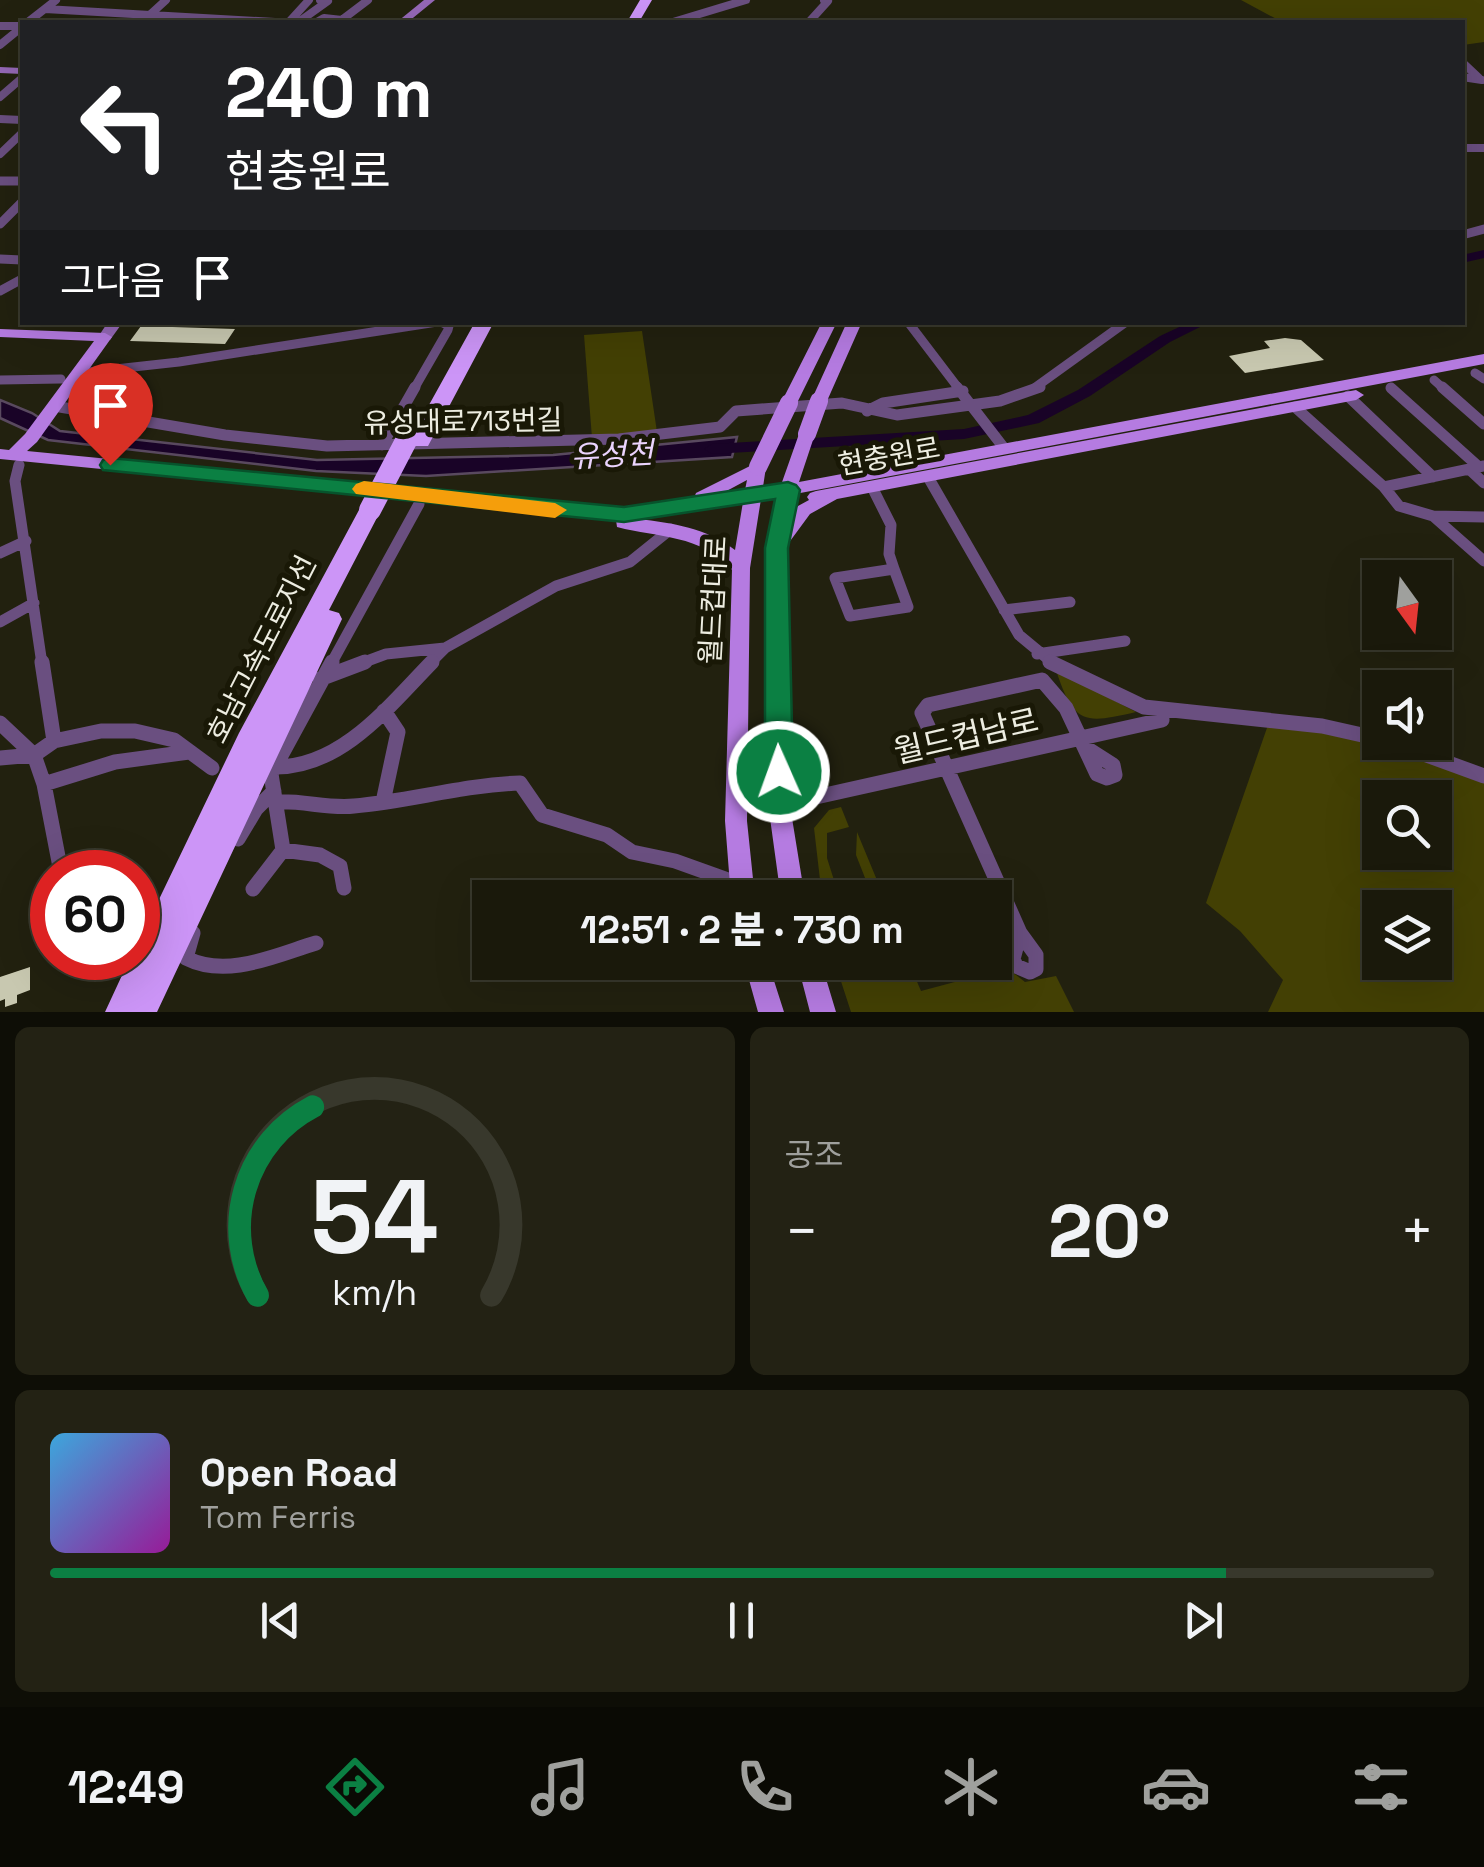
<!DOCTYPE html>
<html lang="ko">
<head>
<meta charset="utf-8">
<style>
	:root { --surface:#1a190b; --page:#232214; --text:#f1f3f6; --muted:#9fa09d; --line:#38382c; --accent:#0b8043 }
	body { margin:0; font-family:"Space Grotesk","Noto Sans KR",sans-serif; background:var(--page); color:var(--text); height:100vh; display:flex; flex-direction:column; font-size:38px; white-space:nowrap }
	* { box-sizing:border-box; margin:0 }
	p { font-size:32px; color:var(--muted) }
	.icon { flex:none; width:55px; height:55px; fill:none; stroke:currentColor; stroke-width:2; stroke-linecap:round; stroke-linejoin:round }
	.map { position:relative; height:1012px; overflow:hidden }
	.panel { display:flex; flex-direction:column; gap:15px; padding:15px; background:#0e0e06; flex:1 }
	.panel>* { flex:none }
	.hud { position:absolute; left:20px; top:20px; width:1445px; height:305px; border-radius:0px; box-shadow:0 10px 40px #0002,0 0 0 2px var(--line); background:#202124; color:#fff; overflow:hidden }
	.needle { width:65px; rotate:165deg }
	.buttons { position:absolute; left:1362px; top:560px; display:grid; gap:20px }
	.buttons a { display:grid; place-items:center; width:90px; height:90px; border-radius:0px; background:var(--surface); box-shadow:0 10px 40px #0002,0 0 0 2px var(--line); font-size:50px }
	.speed { position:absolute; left:30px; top:850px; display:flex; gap:20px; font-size:50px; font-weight:700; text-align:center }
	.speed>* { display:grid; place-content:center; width:130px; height:130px; border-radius:50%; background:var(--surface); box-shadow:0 10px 40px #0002,0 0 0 2px var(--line); line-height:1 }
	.speed .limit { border:15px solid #d22; background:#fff; color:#111 }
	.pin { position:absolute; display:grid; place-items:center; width:85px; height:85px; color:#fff; margin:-102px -42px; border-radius:50% 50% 50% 0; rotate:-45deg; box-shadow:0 0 10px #0007 }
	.pin .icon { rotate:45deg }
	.me { position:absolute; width:110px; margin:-55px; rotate:358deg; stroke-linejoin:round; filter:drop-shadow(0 0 8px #0008) }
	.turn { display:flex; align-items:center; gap:35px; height:210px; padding:0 40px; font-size:45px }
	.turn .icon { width:130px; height:130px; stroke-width:2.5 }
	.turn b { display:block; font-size:70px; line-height:85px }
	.then { display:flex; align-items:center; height:95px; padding:0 40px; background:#0003; gap:20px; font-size:38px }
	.big { font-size:75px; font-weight:800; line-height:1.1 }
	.panel .widget { flex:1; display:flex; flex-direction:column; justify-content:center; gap:15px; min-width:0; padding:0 35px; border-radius:15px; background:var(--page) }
	.panel .dial { align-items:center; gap:0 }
	.dial svg { height:260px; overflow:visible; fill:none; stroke:var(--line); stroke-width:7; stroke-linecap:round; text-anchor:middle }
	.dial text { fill:var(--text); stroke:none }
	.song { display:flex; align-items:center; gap:30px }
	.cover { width:120px; height:120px; border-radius:15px; background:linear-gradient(135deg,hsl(200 70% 55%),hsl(300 70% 35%)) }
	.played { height:10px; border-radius:5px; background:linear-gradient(90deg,var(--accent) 85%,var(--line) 85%) }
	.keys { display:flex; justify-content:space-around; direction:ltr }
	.heat { display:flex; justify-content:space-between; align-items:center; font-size:55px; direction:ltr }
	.panel .tiles { flex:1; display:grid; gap:15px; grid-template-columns:1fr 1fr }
	.widget:last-child { grid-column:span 2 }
	.trip { position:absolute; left:472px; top:880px; width:540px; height:100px; border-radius:0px; background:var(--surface); box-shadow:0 10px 40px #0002,0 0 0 2px var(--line); font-weight:800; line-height:100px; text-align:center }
	.dock { display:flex; height:160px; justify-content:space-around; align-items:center; background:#0a0a04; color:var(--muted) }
	.dock .icon { width:70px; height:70px }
	.dock .current { color:var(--accent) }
	.dock b { font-size:45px; color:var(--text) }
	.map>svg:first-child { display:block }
	.green { fill:#434004; fill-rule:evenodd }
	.water { fill:#190327; stroke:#59495f; stroke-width:2.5 }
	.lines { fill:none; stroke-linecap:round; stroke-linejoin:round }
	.river { fill:#190327; fill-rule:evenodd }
	.building { fill:#c8c8b0 }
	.street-far3 { stroke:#6a4f80; stroke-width:8 }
	.street-far2 { stroke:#6a4f80; stroke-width:9 }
	.street-far1 { stroke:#6a4f80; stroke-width:11 }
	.street { stroke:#6a4f80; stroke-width:15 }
	.secondary { fill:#9568b6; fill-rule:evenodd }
	.primary { fill:#b57be1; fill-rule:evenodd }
	.highway { fill:#cc95f7; fill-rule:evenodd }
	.primary-bridge { stroke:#b57be1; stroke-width:18 }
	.highway-bridge { stroke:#cc95f7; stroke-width:22 }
	.route { fill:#0b8043; stroke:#07532c; stroke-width:2.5 }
	.slow { fill:#f59e0b }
	.labels { text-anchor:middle; stroke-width:10; stroke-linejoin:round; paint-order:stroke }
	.street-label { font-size:28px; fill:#edede1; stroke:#191806 }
	.water-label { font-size:30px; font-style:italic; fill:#ebd4fe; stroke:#191806 }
	.near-street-label { font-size:32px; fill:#edede1; stroke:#191806 }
</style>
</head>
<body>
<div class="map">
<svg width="1484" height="1012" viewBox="0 0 1484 1012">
	<rect width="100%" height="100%" fill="#22210f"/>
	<path class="green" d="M1241,0H1484V42L1463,45L1462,22H1282Z
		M642,331L657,432L592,438L584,335Z
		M1056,670L1136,712C1084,724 1074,725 1056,670Z
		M1268,725L1349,736L1484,781V1012H1268L1283,980L1240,931L1206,903ZM1380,798H1435V852H1380ZM1380,908H1435V962H1380Z
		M841,807L849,827L827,833V858L839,896L869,888L856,855L857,832L884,897H822L814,828L829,810Z
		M835,963H909L921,991L1007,968L1025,982L1056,976L1074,1012H851Z"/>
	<path class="water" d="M0,400L32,413L60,431L317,460L553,455L737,437L732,457L426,476L316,471L48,440L0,418Z"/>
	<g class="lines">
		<path class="river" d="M1484,250V258L1462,263V255Z
			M1190,322H1210L1170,342L1090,396L1039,423L964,439L712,454L704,449L712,444L964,429L1028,415L1078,390L1160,336Z"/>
	</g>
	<path class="building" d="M141,326L235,329L225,344L130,341Z
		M1285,338L1301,340L1324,360L1245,373L1229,356L1270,348L1264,341Z
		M30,967V990L17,995V1003L5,1007V999L0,1001V977Z"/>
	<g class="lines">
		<path class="street-far3" d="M45,9L275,22
			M28,22L56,0
			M142,22L166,0
			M289,22L309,0
			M308,22L300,21L328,1L320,0
			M317,22L324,18L342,20
			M339,22L368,0
			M673,22L746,0
			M809,22L828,1L824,0
			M0,26H22
			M0,45L22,27
			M1462,62L1479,78
			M1462,77L1482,80
			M0,97L22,78
			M0,119L22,120
			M1462,148H1484
			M0,154L22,133"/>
		<path class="street-far2" d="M0,181H22
			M0,224L22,202
			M1462,235L1484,229
			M0,259L22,260
			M0,291L22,279
			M908,322L959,389
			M79,373L179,362L437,322
			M1475,373L1484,379
			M0,380L61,379
			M1434,380L1444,389
			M414,389L448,330L449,326L441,322
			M1033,389L1126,322"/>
		<path class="street-far1" d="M957,387L1004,448
			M1442,387L1484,424
			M1391,388L1479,467
			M1348,396L1433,477
			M54,406L225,435L327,446L619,439L720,427L736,411L842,403L897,415L1000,401L1040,387
			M1295,407L1384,487L1399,506L1433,516L1484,561
			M867,411L883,403L963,391
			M382,445L415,387
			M19,465L15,481L42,664
			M1469,469L1484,483
			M928,477L1019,635L1054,664
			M872,487L891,525L889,554L894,569
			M1384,487L1484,466
			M1433,516L1484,517
			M0,553L26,541
			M894,569L908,607L850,616L835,578Z
			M1004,610L1070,602
			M0,622L34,603
			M1037,654L1125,641
			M331,664L419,504
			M359,664L386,654L445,648
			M429,664L445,648L556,586L630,562L671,529"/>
		<path class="street" d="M42,662L54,741
			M1050,662L1144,707L1322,726L1380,739
			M320,679L365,662
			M0,723L34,755L44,784L61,872
			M1391,742L1484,776
			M0,758L34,755L54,741L101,731H135L174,740L212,768
			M276,767C342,767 389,706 432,662
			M44,784L115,762L189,752
			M780,799L816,797L1162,720
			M275,802C302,800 328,809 354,806C410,801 464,785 520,783L542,815L607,835L632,852L675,861L742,885
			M383,802L398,732L384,711
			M238,839L256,809L274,791
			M283,850L320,855L340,866L344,888
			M253,889L283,850L271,774L332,662
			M193,933L186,958C227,979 276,955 316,943
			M1020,933L1036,955V969L1030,972L1016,966L1013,959Z
			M1020,933L922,713L928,705L1042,680L1066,708L1097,774L1107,778L1115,775L1113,765L1088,749"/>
		<path class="secondary" d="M424,0H435L408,22H397Z
			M0,67L22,68V74L0,73Z
			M108,322H123L110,340H100L98,337Z"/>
		<path class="primary" d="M822,322H837L797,403L789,408L783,406L781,403Z
			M847,322H862L827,401L819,406L813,404L811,401Z
			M0,329L105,333L112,337L37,442L27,451L624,509L694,498L696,493L758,462L766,467L763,487L781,485L799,434L807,429L815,434L799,482L1484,354V364L795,494L790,515L798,506L809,500L807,497L810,493L816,491L1356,390L1364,395L1356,400L837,499L810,514L785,548L792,818L805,898H781L770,818L767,547L777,497L761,499L750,568L747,821L755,898H731L725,821L732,570C700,534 659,538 617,527L616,520L0,459V449L9,450L25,434L94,341L0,337ZM747,480L745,490L721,494ZM743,502L735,550C706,528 673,523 638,519Z
			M744,962H768L784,1012H758Z
			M797,962H821L836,1012H810Z"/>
		<path class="highway" d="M640,0H652L639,22H627Z
			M475,322H494L428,446H412L409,441Z
			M370,502L381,510L329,610L339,613L342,619L157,1012H105L130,958H138V943L239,733L359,510Z"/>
		<path class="primary-bridge" d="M807,434L819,401
			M758,467L789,403"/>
		<path class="highway-bridge" d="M370,510L407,439"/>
	</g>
	<path class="route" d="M110,458L624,507L788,482L796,485L800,490L788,548L793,772L789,780L779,783L769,780L765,772V548L775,499L624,522L103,470L100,465L103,460Z"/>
	<path class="slow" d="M364,481L555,503L567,510L555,518L356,494L352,489L356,484Z"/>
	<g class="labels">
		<g class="street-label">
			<text transform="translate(463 421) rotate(-1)" y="10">유성대로713번길</text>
			<text transform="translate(889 456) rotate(-10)" y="10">현충원로</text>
			<text transform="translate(713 600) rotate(-87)" y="10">월드컵대로</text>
			<text transform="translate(261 649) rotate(-63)" y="10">호남고속도로지선</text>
		</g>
		<g class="water-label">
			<text transform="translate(612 455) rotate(-3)" y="10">유성천</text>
		</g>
		<g class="near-street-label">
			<text transform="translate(966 736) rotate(-13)" y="11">월드컵남로</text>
		</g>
	</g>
</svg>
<div class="buttons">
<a><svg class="needle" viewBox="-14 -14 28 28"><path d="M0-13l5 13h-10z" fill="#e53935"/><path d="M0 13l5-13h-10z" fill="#9fa09d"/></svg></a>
<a><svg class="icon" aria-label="sound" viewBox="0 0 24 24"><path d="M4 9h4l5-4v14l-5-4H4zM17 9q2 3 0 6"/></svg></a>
<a><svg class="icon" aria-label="search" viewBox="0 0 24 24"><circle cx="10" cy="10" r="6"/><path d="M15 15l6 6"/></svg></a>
<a><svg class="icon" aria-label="layers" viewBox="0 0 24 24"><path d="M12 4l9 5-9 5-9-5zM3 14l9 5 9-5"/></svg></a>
</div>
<div class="speed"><div class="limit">60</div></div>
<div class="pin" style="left:110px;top:465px;background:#d93025"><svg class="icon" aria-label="arrive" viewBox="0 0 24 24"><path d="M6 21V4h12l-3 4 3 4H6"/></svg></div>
<svg class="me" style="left:779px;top:772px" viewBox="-20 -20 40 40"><circle r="17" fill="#0b8043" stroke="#fff" stroke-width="3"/><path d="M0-11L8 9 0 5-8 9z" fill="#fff"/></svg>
<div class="trip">12:51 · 2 분 · 730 m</div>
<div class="hud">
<div class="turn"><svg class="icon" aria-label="left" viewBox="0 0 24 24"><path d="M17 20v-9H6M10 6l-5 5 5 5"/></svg><div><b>240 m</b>현충원로</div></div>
<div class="then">그다음<svg class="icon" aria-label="arrive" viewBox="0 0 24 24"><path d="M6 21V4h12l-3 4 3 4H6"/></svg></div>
</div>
</div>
<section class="panel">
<div class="tiles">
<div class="widget dial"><svg viewBox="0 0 100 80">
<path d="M14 69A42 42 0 1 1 86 69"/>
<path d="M14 69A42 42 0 0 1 31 11" stroke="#0b8043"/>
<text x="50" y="56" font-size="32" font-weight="700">54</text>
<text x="50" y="72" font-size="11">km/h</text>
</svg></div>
<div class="widget"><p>공조</p>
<div class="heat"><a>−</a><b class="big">20°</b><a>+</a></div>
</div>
<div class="widget">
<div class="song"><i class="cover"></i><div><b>Open Road</b><p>Tom Ferris</p></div></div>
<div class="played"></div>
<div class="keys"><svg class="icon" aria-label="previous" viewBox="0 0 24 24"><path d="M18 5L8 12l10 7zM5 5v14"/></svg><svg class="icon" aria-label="pause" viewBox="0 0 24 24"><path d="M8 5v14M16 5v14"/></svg><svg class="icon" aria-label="next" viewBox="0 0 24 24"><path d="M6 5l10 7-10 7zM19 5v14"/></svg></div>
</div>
</div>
</section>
<nav class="dock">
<b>12:49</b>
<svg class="icon current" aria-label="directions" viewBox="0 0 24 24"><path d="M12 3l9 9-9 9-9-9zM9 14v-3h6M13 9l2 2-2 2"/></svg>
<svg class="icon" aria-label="music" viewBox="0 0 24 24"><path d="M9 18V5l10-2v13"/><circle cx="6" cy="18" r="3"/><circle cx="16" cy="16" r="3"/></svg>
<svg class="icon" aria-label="phone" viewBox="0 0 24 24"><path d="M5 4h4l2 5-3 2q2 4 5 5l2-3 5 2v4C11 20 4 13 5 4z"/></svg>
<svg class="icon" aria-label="climate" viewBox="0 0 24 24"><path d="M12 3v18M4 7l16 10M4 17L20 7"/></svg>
<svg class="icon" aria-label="car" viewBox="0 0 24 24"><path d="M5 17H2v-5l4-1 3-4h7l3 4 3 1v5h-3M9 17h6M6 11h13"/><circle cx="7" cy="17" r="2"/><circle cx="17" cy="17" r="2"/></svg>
<svg class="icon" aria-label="filters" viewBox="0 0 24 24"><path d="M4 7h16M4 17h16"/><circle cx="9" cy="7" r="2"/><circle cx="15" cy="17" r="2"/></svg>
</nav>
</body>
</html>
